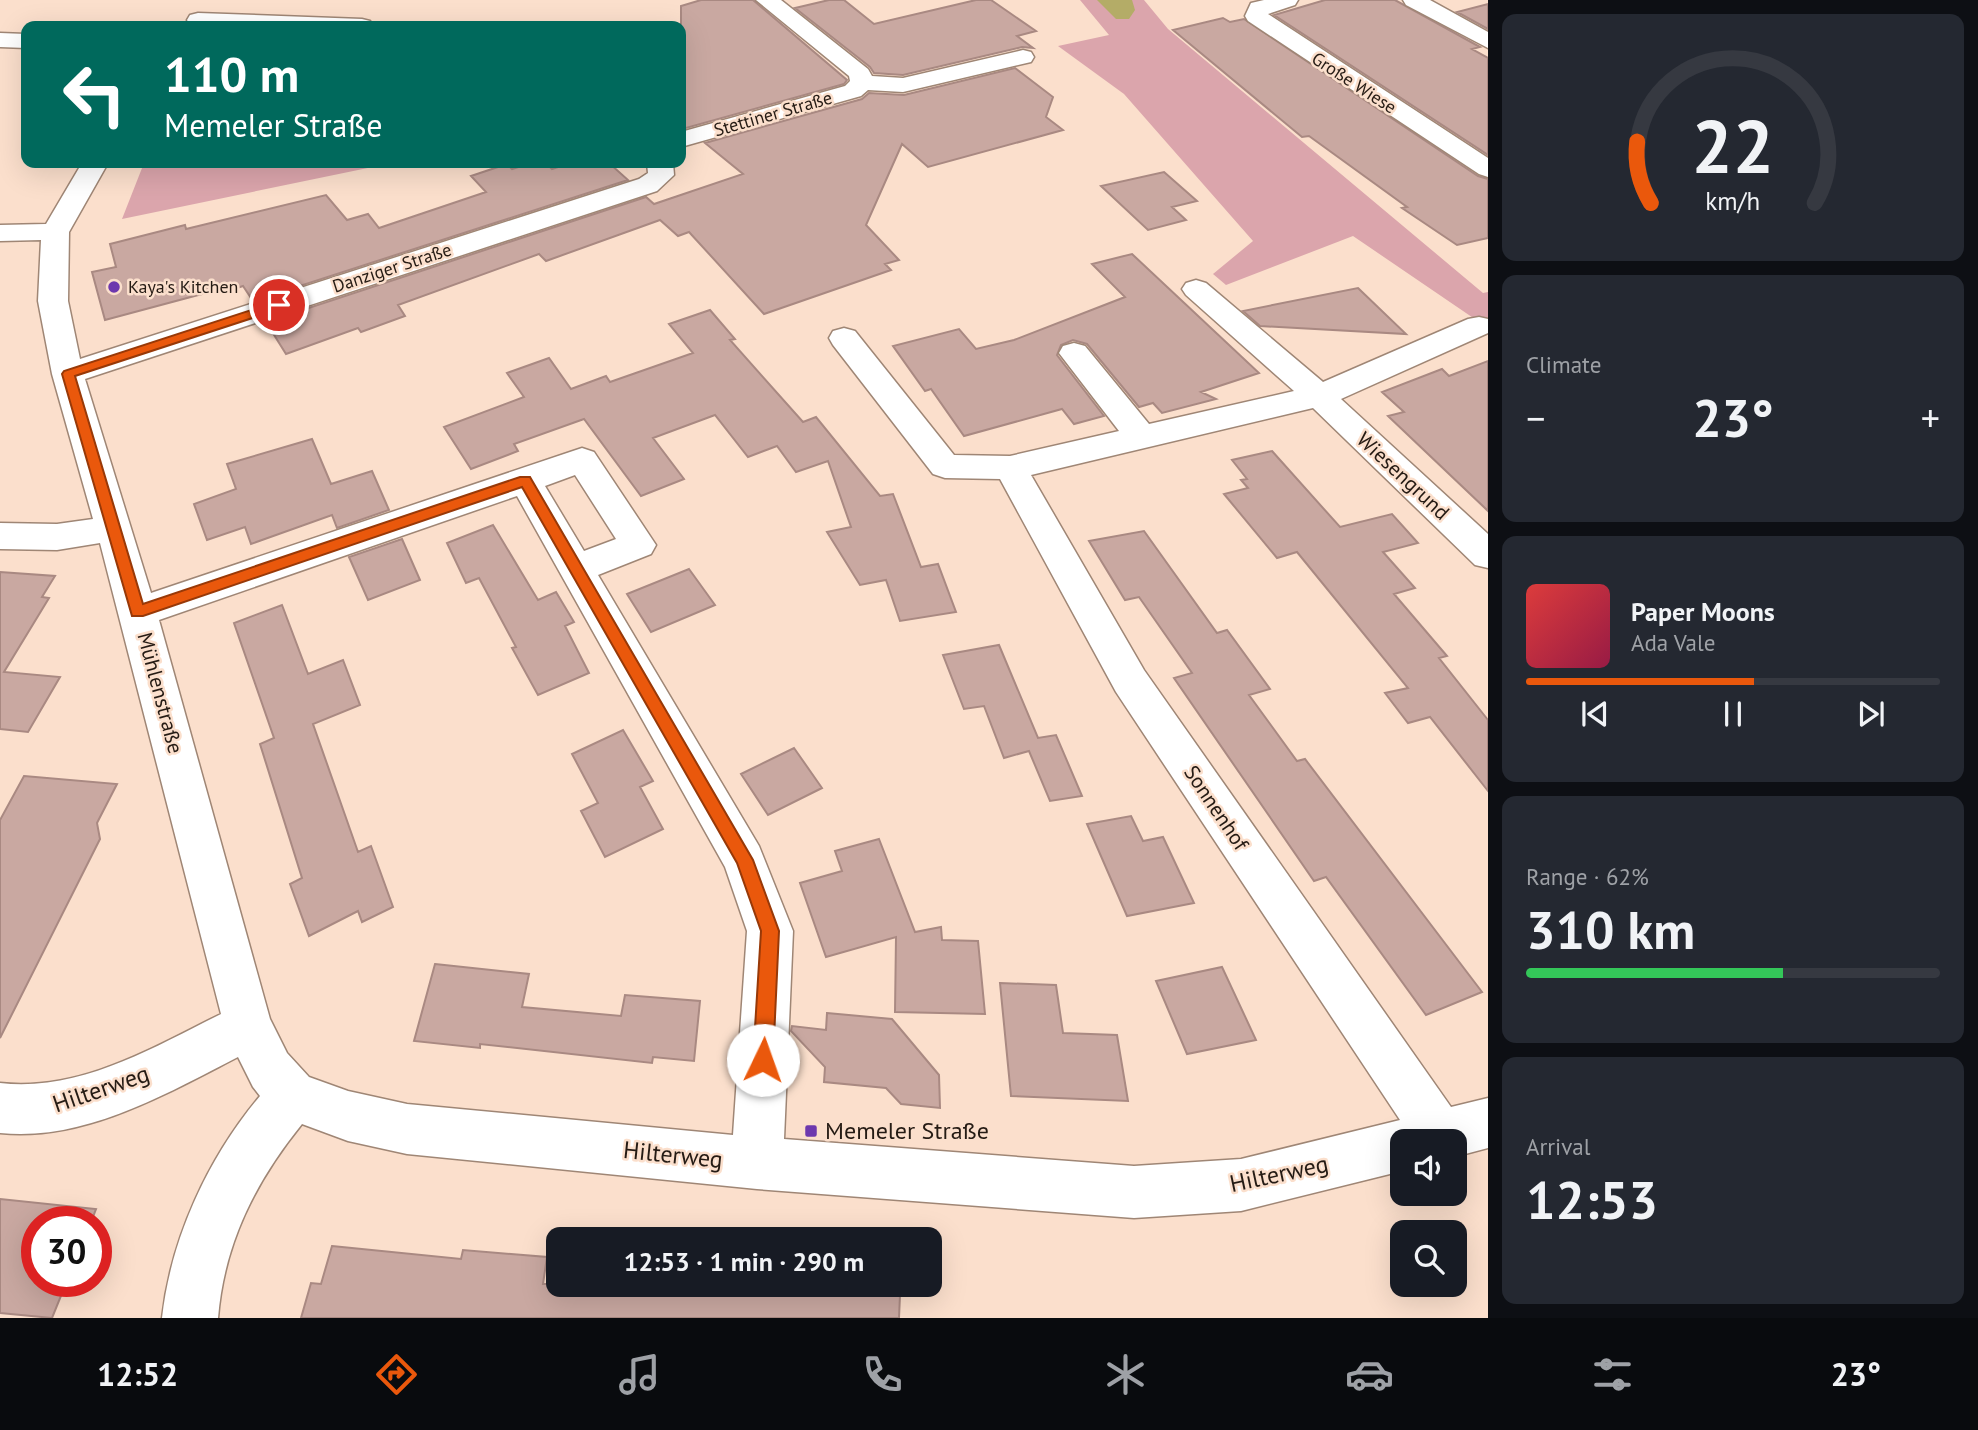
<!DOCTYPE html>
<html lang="en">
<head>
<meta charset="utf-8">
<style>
	:root { --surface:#171b24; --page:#242831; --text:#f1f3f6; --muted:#9ea1a6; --line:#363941; --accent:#ea580c }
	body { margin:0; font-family:"PT Sans",sans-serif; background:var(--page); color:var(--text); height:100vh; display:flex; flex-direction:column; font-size:26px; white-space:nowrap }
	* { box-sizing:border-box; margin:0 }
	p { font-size:23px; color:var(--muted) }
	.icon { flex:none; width:38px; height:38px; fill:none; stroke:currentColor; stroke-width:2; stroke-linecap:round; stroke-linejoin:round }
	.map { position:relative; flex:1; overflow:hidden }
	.drawer { display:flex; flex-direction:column; gap:14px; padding:14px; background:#0d0f14; width:490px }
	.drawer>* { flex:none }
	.hud { position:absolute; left:21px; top:21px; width:665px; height:147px; border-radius:14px; box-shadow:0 7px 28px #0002; background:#00695c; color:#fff; overflow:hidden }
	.controls { position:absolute; left:1390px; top:1129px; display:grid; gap:14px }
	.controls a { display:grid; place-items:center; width:77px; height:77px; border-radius:14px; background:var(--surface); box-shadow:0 7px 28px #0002; font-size:35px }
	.speed { position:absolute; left:21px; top:1206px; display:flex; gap:14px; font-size:35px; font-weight:700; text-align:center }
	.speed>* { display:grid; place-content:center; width:91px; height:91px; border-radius:50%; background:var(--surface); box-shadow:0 7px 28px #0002; line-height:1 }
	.speed .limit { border:10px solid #d22; background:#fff; color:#111 }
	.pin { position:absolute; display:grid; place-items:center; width:60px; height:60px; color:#fff; margin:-30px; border:4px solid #fff; border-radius:50%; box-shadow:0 2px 7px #0007 }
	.me { position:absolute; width:77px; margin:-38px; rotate:3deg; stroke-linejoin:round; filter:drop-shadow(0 0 5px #0008) }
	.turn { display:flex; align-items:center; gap:24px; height:147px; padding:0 28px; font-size:32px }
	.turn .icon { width:91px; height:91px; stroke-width:2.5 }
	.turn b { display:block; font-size:49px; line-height:60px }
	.big { font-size:52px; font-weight:700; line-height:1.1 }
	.drawer .card { flex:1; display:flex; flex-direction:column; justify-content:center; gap:10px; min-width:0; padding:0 24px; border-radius:14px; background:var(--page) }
	.drawer .dial { align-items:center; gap:0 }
	.dial svg { height:182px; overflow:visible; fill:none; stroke:var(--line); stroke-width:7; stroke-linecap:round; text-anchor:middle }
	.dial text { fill:var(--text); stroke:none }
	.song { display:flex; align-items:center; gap:21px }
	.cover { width:84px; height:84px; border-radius:10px; background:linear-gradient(135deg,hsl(0 70% 55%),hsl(340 70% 35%)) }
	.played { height:7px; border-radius:4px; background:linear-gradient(90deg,var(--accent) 55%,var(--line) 55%) }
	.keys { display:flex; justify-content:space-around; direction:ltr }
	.heat { display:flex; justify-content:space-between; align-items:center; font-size:38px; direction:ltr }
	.charge { height:10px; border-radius:5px; background:linear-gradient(90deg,#34c759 62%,var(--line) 0) }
	.trip { position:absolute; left:546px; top:1227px; width:396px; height:70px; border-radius:14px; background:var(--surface); box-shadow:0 7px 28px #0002; font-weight:700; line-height:70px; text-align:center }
	.menu { display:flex; height:112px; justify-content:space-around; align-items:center; background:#090b0e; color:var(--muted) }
	.menu .icon { width:49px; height:49px }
	.menu .selected { color:var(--accent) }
	.menu b { font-size:32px; color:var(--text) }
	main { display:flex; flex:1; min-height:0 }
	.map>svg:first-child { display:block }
	.green { fill:#dba5ac }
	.water { fill:#b4ac67 }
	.building { fill:#c9a8a1; stroke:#a98982; stroke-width:2 }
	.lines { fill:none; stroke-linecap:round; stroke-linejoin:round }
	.minor-casing { stroke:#9f8675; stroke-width:3 }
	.minor { fill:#fff; fill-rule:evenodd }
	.route { fill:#ea580c; stroke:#983908; stroke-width:2 }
	.poi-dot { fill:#6d38ae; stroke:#fbdfcc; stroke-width:2.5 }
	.labels { text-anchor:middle; stroke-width:5; stroke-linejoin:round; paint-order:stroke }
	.far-street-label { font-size:18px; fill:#251b14; stroke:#fbdfcc }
	.far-poi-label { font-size:18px; fill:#251b14; stroke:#fbdfcc; text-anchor:start }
	.street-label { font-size:21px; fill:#251b14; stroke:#fbdfcc }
	.near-street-label { font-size:24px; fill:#251b14; stroke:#fbdfcc }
	.near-poi-label { font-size:24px; fill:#251b14; stroke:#fbdfcc; text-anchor:start }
</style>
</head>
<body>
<main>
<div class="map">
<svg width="1488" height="1318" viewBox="0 0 1488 1318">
	<rect width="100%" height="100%" fill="#fbdfcc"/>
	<path class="green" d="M1080,0H1144L1168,29L1483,293L1488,292V328L1353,236L1226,285L1213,274L1253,241L1124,94L1058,46L1109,35Z
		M144,163H392L122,219Z"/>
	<path class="water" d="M1097,0H1132L1135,10L1129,19H1116Z"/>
	<path class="building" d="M701,0H753L847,80L844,84L686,128L681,124V6Z
		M829,0H844L874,24L976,0H991L1036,31L1017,36L1033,48L1022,47L903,75L874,73L870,67L795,8Z
		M1325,0H1395L1480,47L1472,49L1488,58V155L1274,15Z
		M1488,4V29L1457,12Z
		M1223,18L1230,22L1244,19L1478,176L1488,179V238L1457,245L1402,208L1407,207L1309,136L1302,137L1173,30Z
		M1015,68L1053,97L1046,117L1063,130L928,167L902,144L866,225L899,260L885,264L891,270L764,314L689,232L678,236L660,220L546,261L539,254L398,305L405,316L361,332L358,328L286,354L266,322L646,197L654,204L743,174L705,143L862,99L869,93L904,95Z
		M531,163H546L552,169L570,163H609L628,180L253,301L243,286L234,289L232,286L105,320L92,272L116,267L110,244L185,225L186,229L326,195L347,220L368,214L379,228L486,192L471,176L507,164L512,169Z
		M1164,172L1197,201L1172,207L1186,220L1148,230L1101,186Z
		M1132,254L1259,373L1201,392L1216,399L1162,413L1153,403L1139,407L1087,344L1073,340L1061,345L1057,355L1104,416L1074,424L1062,409L964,436L931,389L925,391L893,346L959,329L976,349L1014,340L1125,297L1092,264Z
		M1358,288L1406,334L1260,326L1243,311Z
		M710,310L735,339L730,340L803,422L816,417L880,496L893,494L921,567L938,564L956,612L900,621L886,580L860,585L827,532L851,527L828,461L796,472L777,446L748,457L715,415L653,438L684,479L641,496L584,419L514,444L518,451L471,469L444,427L524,397L507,373L549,358L571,389L606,376L610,382L693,353L669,324Z
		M1488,361V511L1388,416L1404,412L1382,392L1442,369L1449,376Z
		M312,439L331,484L372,471L389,510L337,528L332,515L251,544L245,527L207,540L194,504L236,489L227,464Z
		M1272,451L1340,527L1392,514L1418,543L1383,552L1415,588L1394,594L1447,656L1439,658L1488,720V791L1430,717L1408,723L1385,693L1408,688L1297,552L1277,558L1224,494L1248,488L1241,480L1247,479L1232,460Z
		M493,525L538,600L556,592L574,622L565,626L589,673L538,695L512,648L516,647L479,578L466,583L447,543Z
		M1144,531L1217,633L1227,630L1270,689L1249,695L1297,761L1305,759L1482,992L1426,1015L1326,877L1314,881L1174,678L1192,673L1139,597L1125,600L1089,541Z
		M402,539L420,580L368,600L349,557Z
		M689,569L715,605L651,632L627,594Z
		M0,572L55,576L42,597L49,598L4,672L60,677L28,732L0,729Z
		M282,605L308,674L343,660L360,705L313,724L358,852L371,846L393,907L362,922L358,911L309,936L290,884L302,878L260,744L274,738L234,623Z
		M999,645L1038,738L1056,735L1082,796L1050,801L1029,751L1004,758L984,706L964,709L943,655Z
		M623,730L653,781L640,787L663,829L605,857L581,811L598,803L572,754Z
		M794,748L822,788L768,815L741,774Z
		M24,776L117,784L97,823L100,839L0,1038V820Z
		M1131,816L1143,841L1163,837L1194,903L1127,916L1087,824Z
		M879,839L915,932L941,927L942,940L978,941L985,1014L895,1012L896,937L826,957L800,883L842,871L835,851Z
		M435,964L529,974L522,1007L621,1016L625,995L700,1001L694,1061L653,1057L652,1063L480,1044V1048L414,1041Z
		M1222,967L1256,1040L1187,1054L1156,981Z
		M1000,983L1056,985L1063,1033L1117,1035L1128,1101L1011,1096Z
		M827,1013L892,1019L939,1075L940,1108L901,1104L886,1088L824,1082L825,1067L791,1031L792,1026L826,1030Z
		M0,1199L96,1209L91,1222H37V1281H67L52,1318L0,1313Z
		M332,1246L461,1259L463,1250L547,1257L543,1284H802L900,1295L899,1318H301L311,1283L321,1284Z"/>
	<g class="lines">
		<g class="minor-casing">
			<path id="minor" d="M756,0H781L868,69L872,76L903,78L1023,50L1031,52L1034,57L1031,62L903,92L868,90L861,96L681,147V132L845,86L850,81L849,76Z
				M1264,0H1298L1295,5L1268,14L1488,158V177L1479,174L1248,21L1245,16L1251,3Z
				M1403,0H1430L1488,32V48L1406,5Z
				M198,13L362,19L370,21L373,26L190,25L187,20L190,15Z
				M0,33L26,34V48L0,47Z
				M82,163H108L69,232L68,301L80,359L639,179L648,173L647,163H673L674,175L657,191L85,379L151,593L570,452L582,448L594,452L656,545L651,554L598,575L759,846L793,931L784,1139L1134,1166L1241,1159L1400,1120L1116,692L1000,479L945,478L933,474L833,345L829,338L833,331L844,328L855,331L954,455L1010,456L1119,431L1059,353L1063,346L1074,343L1085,346L1149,424L1294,391L1186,295L1182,289L1186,283L1196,280L1206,283L1323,382L1468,319L1479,317L1488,319V333L1341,399L1488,534V568L1475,565L1313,408L1031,475L1144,670L1451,1107L1488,1098V1148L1454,1157V1141H1402V1171L1241,1211L1134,1218L757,1189L407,1154L348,1141L302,1124C255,1182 224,1244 218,1318H162C171,1238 208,1158 260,1096L253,1087L238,1057C166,1094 83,1142 0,1133V1083C80,1092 152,1048 221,1014L100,543L57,550L0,549V523L57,524L93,519L52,374L38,301L41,240L0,241V225L46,224ZM575,475L616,539L584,551L545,486ZM517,496L725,867L747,931L733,1135L407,1104L348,1091L309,1077L287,1053L270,1019L159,620Z"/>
		</g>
		<use href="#minor" class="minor"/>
	</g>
	<path class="route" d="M279,301L285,305L283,308L75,376L143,604L520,477H530L753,860L779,931L773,1060L770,1067L763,1070L756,1067L753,1060L761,931L737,863L522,487L143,616H132L62,374L64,371Z"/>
	<g class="poi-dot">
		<circle cx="114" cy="287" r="7"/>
		<rect x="804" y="1124" width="14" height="14" rx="3.5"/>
	</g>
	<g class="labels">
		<g class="far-street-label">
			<text transform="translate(1354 83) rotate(33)" y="6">Große Wiese</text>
			<text transform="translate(773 114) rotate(-16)" y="6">Stettiner Straße</text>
			<text transform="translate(392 268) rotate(-18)" y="6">Danziger Straße</text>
		</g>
		<g class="far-poi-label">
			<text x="128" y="293">Kaya's Kitchen</text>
		</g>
		<g class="street-label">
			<text transform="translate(1403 476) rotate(43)" y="7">Wiesengrund</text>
			<text transform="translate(160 693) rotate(75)" y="7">Mühlenstraße</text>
			<text transform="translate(1216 808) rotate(56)" y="7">Sonnenhof</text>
		</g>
		<g class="near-street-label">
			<text transform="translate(101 1089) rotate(-19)" y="8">Hilterweg</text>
			<text transform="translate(673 1155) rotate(6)" y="8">Hilterweg</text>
			<text transform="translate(1279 1174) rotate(-12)" y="8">Hilterweg</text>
		</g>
		<g class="near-poi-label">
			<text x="825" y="1139">Memeler Straße</text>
		</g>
	</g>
</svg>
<div class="controls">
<a><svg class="icon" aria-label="sound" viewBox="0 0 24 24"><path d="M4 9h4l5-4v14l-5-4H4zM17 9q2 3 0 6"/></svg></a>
<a><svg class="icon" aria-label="search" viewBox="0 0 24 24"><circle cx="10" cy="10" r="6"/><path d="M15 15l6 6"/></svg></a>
</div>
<div class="speed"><div class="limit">30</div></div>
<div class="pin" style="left:279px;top:305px;background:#d93025"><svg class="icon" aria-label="arrive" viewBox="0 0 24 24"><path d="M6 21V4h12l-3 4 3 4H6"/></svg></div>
<svg class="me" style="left:763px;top:1060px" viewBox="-20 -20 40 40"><circle r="19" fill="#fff"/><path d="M0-13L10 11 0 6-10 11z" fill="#ea580c"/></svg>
<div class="trip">12:53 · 1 min · 290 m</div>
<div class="hud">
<div class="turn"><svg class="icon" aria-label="left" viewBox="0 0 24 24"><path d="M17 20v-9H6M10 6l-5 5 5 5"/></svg><div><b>110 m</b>Memeler Straße</div></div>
</div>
</div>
<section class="drawer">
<div class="card dial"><svg viewBox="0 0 100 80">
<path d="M14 69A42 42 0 1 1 86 69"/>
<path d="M14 69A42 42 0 0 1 8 42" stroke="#ea580c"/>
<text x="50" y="56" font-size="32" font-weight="700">22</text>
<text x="50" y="72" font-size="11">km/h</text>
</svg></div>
<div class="card"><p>Climate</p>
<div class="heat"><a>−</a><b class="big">23°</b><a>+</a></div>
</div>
<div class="card">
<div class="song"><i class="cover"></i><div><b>Paper Moons</b><p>Ada Vale</p></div></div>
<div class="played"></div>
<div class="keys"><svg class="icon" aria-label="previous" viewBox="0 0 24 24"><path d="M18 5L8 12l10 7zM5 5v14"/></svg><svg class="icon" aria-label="pause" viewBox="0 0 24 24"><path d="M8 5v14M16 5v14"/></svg><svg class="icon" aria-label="next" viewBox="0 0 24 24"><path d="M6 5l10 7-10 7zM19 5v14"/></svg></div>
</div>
<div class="card"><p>Range · 62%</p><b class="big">310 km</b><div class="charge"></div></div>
<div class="card"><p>Arrival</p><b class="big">12:53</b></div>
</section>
</main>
<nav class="menu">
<b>12:52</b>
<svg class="icon selected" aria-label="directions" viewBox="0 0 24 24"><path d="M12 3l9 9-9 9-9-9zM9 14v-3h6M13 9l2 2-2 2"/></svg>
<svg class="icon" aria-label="music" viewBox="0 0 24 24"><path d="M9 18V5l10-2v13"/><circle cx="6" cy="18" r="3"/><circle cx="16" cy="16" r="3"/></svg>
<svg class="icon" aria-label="phone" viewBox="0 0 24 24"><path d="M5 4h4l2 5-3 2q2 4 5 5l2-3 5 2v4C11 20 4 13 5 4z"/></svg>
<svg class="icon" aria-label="climate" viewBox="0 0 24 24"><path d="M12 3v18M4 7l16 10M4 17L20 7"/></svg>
<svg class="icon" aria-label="car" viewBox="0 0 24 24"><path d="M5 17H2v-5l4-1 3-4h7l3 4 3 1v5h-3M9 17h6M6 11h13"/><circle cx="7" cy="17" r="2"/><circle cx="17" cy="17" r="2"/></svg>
<svg class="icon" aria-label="filters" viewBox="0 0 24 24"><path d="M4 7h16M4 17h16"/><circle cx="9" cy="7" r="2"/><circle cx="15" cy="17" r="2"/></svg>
<b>23°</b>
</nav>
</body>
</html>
